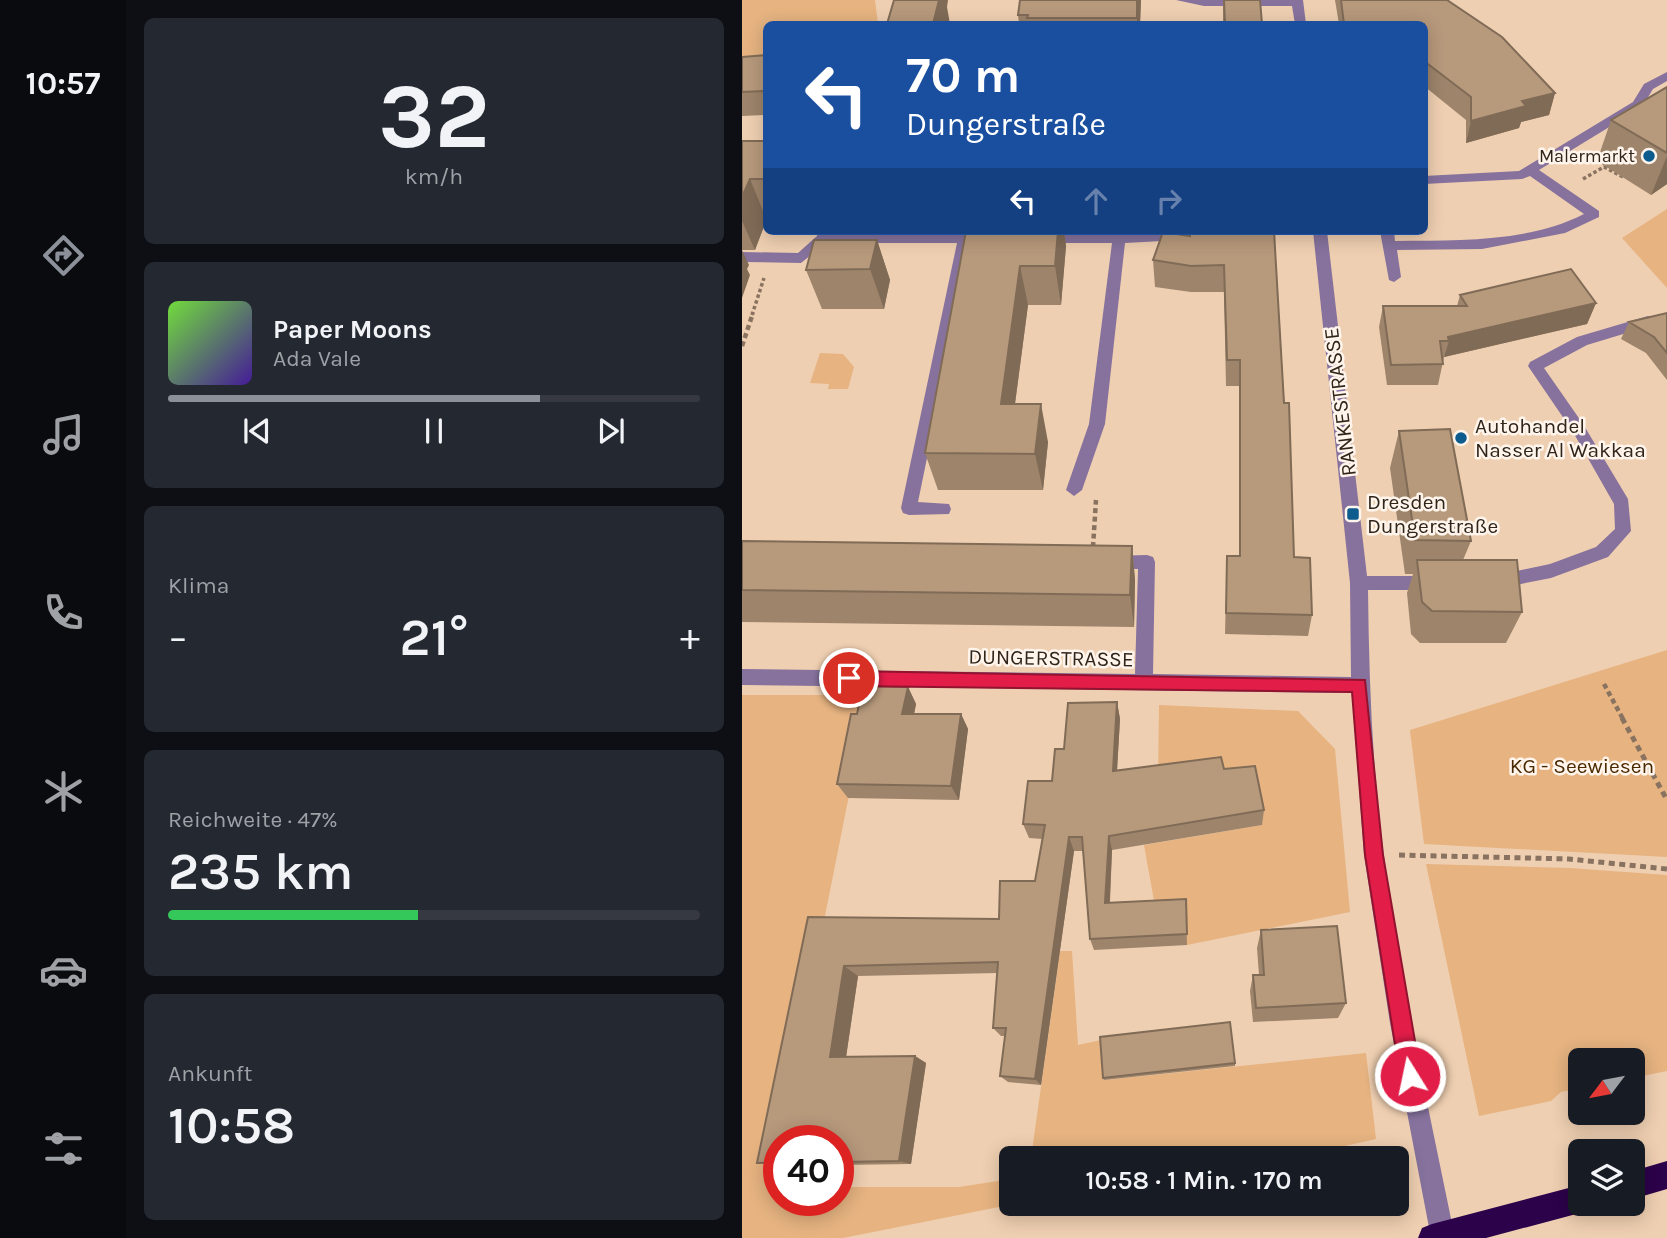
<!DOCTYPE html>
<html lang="de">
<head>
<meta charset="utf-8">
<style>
	:root { --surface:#171b24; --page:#242831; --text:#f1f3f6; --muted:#9ea1a6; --line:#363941; --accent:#8c9099 }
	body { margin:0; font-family:Karla,sans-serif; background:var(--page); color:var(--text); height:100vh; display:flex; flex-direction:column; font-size:26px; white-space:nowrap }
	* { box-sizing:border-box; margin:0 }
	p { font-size:23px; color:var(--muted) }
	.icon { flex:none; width:38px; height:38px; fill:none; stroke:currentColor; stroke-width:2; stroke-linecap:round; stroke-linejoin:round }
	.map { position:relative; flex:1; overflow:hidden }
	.sheet { display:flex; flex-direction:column; gap:18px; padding:18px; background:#0d0f14; width:616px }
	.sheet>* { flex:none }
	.guide { position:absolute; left:21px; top:21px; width:665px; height:214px; border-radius:10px; box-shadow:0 4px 18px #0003; background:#1a4fa0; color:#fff; overflow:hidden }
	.needle { width:46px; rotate:238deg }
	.fabs { position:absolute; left:826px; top:1048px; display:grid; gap:14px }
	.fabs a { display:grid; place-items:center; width:77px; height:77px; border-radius:10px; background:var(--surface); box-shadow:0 4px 18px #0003; font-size:35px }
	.speed { position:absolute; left:21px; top:1125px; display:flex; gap:14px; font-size:35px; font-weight:700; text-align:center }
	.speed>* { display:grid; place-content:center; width:91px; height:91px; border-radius:50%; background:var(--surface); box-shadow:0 4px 18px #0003; line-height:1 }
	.speed .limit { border:10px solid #d22; background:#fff; color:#111 }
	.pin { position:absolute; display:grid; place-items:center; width:60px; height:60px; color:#fff; margin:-30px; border:4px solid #fff; border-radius:50%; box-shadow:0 2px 7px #0007 }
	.me { position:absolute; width:77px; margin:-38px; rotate:350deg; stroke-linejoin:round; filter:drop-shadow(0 0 5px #0008) }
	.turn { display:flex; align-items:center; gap:24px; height:147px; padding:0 28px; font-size:32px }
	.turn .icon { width:91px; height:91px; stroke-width:2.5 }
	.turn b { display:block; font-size:49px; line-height:60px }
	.lanes { display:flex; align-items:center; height:66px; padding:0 28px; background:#0003; justify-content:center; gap:35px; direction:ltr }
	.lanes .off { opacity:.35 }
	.big { font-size:52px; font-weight:600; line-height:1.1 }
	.sheet .card { flex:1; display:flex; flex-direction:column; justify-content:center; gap:10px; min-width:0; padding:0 24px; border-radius:10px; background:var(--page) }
	.sheet .dial { align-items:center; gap:0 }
	.dial b { font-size:91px; line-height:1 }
	.song { display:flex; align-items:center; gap:21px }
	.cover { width:84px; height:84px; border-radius:10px; background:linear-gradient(135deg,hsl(100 70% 55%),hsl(260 70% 35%)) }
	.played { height:7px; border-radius:4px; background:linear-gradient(90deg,var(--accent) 70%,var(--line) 70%) }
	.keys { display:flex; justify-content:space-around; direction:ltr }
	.heat { display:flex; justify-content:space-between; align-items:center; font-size:38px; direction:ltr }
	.charge { height:10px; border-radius:5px; background:linear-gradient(90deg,#34c759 47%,var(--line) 0) }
	.trip { position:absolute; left:257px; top:1146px; width:410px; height:70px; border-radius:10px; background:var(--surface); box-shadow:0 4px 18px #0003; font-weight:600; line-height:70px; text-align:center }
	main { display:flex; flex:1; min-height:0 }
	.dock { display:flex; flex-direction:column; width:126px; justify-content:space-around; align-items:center; background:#090b0e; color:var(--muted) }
	.dock .icon { width:49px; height:49px }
	.dock .selected { color:var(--accent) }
	.dock b { font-size:32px; color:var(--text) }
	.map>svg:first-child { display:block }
	.green { fill:#e6b381 }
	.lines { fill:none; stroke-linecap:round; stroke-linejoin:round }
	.path-far2 { stroke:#897360; stroke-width:3.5; stroke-dasharray:3.5 2.5; stroke-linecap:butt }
	.path-far1 { stroke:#897360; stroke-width:4.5; stroke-dasharray:5 3.5; stroke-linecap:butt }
	.path { stroke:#897360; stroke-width:5; stroke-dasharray:6 4.5; stroke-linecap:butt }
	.minor { fill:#86729d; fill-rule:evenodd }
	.highway { fill:#2c024a; fill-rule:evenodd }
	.wall { fill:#9d846b }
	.shaded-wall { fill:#806b57 }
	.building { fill:#b7997c; stroke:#806b57; stroke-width:2 }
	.route { fill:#e11d48; stroke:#92132f; stroke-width:2 }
	.poi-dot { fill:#0e5b8e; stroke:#fff5ec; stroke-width:2.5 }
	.labels { text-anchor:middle; stroke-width:5; stroke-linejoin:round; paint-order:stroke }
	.far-poi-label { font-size:18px; fill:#31251a; stroke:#fff5ec; text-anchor:end }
	.street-label { font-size:21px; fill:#31251a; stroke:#fff5ec }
	.poi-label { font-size:21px; fill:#31251a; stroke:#fff5ec; text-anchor:start }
	.park-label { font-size:21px; fill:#4a2900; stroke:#fff5ec }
</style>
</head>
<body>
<main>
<nav class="dock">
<b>10:57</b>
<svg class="icon selected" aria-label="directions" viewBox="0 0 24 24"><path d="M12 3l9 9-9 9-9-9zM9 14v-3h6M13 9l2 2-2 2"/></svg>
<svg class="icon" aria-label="music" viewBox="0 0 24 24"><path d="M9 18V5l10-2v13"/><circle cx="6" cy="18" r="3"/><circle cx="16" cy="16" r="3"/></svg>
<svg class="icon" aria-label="phone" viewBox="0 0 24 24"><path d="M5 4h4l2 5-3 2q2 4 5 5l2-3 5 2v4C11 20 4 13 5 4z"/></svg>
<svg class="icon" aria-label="climate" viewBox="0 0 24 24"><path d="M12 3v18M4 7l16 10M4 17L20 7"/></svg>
<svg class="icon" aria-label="car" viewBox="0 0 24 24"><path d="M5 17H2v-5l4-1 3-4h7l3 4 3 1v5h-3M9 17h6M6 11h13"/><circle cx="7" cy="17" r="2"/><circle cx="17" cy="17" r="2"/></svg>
<svg class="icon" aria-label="filters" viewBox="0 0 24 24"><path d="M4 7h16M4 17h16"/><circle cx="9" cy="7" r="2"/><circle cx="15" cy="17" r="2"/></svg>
</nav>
<section class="sheet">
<div class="card dial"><b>32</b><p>km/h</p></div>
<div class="card">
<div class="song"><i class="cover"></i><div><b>Paper Moons</b><p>Ada Vale</p></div></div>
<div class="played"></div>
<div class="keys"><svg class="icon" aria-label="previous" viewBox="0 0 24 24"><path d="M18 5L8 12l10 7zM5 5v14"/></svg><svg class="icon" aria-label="pause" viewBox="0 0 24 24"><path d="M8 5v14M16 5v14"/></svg><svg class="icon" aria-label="next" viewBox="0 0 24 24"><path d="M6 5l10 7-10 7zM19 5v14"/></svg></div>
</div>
<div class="card"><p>Klima</p>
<div class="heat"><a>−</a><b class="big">21°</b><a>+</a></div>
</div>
<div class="card"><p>Reichweite · 47%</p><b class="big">235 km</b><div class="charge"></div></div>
<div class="card"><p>Ankunft</p><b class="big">10:58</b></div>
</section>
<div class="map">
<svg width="925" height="1238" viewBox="0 0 925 1238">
	<rect width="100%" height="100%" fill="#efcfb1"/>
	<path class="green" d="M0,0H133L136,24H24V77L0,79Z
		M925,209V288L880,238Z
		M78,353L101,354L112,367L106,389H86L87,384L68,383Z
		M925,650V857L682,844L668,730Z
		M0,695H127L29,1187L37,1188V1200H96V1187H217L269,1179L270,1204H272L101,1238H0Z
		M417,705L556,711L593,749L608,912L445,945L444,911L414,912L402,845L520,825L416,781Z
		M684,864L828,868L925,875V1071L891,1078V1060H838V1088L819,1092L809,1101L737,1116Z
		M318,951H330L336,1045L359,1040L363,1080L624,1053L634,1139L563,1155L544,1146L485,1158H289Z"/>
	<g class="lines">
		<path class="path-far2" d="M841,179L862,167L883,178
			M10,315L22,278"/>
		<path class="path-far1" d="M0,346L11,313
			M351,547L354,500
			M862,684L881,719"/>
		<path class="path" d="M880,718L925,800
			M657,855L827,859L925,869"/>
		<path class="minor" d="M434,0H561L564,24H553L550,6H462Z
			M925,72V81L911,89L900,107L797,170L857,211V217L823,233L740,249L655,250L659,277L652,282L647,280L638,231H652L653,241C716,240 785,243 842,214L788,176L780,179L682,184V176L777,171L891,102L902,84Z
			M76,231H90L89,233H234L241,238L239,241L229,243L176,502L207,504L209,509L207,514L167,515L161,513L159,508L215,243H84L59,263L0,262V252L56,253L75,236Z
			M408,231H422L420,241L383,243L363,424L340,490L332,496L324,490L347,424L370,243H301L294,238L301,233H408Z
			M571,231H585L625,576H690L696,578L699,583L696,588L690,590H626C627,679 630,768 642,856C659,984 687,1111 713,1238H689L648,1023L622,855L610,693L0,685V669L393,674L396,569L361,568L359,563L361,558L367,556L405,555L411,557L413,562L411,674L609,677L608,583Z
			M906,316L911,317L913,321L911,325L845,345L802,368L841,424L886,499L889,531L866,557L809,578L753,589L747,587L744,582L747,577L808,564L854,547L873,529L872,504L831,432L786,366L788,362L835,337Z"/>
		<path class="highway" d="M925,1161V1189L891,1199V1171Z
			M838,1185V1204H850L848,1209L838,1213L744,1238H676L680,1228L690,1224Z"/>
	</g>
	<path class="wall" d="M399,0L398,24H277L276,15Z
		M481,0H518L520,24H481Z
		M593,0H705L813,93L807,115L779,122L777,128L724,143V120L682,86V24H597Z
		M24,55V115L0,116V57Z
		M925,87V184L909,195L855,161L869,120Z
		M0,141H24V221L13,250H0Z
		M224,231H322L324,246L319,305H286L273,404L306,442L301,490H196L183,453Z
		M447,231H532L552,557L570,615L566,636L483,634L485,556H497V386H484L482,292H449L413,287L411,260L447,236Z
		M135,240L148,280L142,309H80L64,270Z
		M718,295L854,303L845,324L702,357L696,385H645L637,327L641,306H715Z
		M925,313V380L904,353L879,339L887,322Z
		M657,431L729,541L721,560L780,612L764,643H678L669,634L665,593L671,574H663L648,468Z
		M0,541L390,546L393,580L392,627L0,622Z
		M166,687L174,704L172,714H219L226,729L217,800L106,798L95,784L115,714Z
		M375,702L378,719L375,771L482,769L522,810L520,825L370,850L368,903L444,899L445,945L352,950L348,939L341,851H332L299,1085L266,1082L258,1076L263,1036H259L251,1028L255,973L116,976L104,1057L173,1056L184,1063L169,1164L96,1165V1141H37V1166L15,1163L66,917L257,919L293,881L301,839L287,838L281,824L310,781L322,749Z
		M519,930L604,1003L596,1018L511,1022L508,991L511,975H517L515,948Z
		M493,1063V1066L362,1080L361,1078Z"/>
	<path class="shaded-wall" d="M195,0H206L205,7L208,24H191Z
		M395,0H399L398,24H395Z
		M813,93L807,115L779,122L777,128L724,143L729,121L780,101Z
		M925,156V184L909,195Z
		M8,179L24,218V221L13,250L0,221V197Z
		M316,231H322L324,246L319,305L313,266Z
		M135,240L148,280L142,309L128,269Z
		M0,250L7,265L5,269L8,275L0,298Z
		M278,266L286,305L268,441L259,404Z
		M854,303L845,324L702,357L707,341L706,337Z
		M299,404L306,442L301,490L293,454Z
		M390,546L393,580L392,627L388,595Z
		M166,687L174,704L169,730L160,714Z
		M375,702L378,719L374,787L371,771Z
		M219,714L226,729L217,800L209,786Z
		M367,836L370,850L367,915L363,903Z
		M327,837L332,851L299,1085L293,1079Z
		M102,966L116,976L103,1064L88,1057Z
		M173,1056L184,1063L169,1164L157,1161Z"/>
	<path class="building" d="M152,0H197L191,24H145Z
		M278,0H395V18H285L286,15H276Z
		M482,0H518L520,24H483Z
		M599,0H705L760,37L813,93L780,101L784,106L729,121V97L682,61V24H602Z
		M24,55V91L0,92V57Z
		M925,87V153L869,120Z
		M0,141H24V179H8L0,197Z
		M224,231H316L313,266H278L259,404H299L293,454L183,453Z
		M448,231H532L542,403H547L552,557L568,558L570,615L484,613L485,556H498V360H485L482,265L449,266L411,260L421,232L448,236Z
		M72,240H135L128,269L64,270Z
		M829,269L854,303L706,337L707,341H698L701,364L649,365L641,306H725L718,295Z
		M925,313V353L912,337L887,322Z
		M708,429L729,541L673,540L657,431Z
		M0,541L390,546L388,595L0,590Z
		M675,560H775L780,612L690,611L680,602Z
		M121,686L166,687L160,714H219L209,786L95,784L109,714H115Z
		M375,702L371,771L479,757L482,769L513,766L522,810L367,836L363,903L444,899L445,934L348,939L340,837H327L293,1079L258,1076L264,1028H251L256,962L102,966L88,1057L173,1056L157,1161L96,1162V1141H37V1162L15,1163L66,917L257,919L258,881H293L303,825L281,824L286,781H310L313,749H322L326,703Z
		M595,926L604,1003L514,1008L511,975H522L519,930Z
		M488,1022L493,1063L361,1078L358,1037Z"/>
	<path class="route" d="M107,671L623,680L641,855L679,1076L676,1083L668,1086L661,1083L658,1076L623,855L610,692L107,686L101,684L99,678L101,673Z"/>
	<g class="poi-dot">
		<circle cx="907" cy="156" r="7"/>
		<circle cx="719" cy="438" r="7"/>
		<rect x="604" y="507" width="14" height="14" rx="3.5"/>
	</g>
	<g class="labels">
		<g class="far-poi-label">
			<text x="893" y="162">Malermarkt</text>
		</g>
		<g class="street-label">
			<text transform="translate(598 402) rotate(-97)" y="7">RANKESTRASSE</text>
			<text transform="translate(309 658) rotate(1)" y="7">DUNGERSTRASSE</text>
		</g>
		<g class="poi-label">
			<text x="733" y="433">Autohandel<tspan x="733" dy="24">Nasser Al Wakkaa</tspan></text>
			<text x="625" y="509">Dresden<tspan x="625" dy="24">Dungerstraße</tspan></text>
		</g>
		<g class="park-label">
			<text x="840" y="773">KG - Seewiesen</text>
		</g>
	</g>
</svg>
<div class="fabs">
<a><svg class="needle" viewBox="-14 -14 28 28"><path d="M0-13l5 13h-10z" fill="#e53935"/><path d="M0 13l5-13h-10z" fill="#9ea1a6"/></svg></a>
<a><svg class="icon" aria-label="layers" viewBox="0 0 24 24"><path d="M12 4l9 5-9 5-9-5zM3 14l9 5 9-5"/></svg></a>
</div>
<div class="speed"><div class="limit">40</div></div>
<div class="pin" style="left:107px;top:678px;background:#d93025"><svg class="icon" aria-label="arrive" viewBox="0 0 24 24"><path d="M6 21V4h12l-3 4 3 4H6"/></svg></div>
<svg class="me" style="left:668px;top:1076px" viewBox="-20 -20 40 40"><circle r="17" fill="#e11d48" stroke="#fff" stroke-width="3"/><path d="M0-11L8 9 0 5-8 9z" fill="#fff"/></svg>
<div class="trip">10:58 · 1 Min. · 170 m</div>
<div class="guide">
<div class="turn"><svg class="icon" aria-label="left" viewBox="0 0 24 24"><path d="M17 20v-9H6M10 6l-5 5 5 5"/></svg><div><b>70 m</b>Dungerstraße</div></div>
<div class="lanes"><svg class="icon" aria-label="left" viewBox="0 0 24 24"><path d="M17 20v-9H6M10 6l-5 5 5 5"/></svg><svg class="icon off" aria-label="ahead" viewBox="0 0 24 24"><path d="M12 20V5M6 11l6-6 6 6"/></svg><svg class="icon off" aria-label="right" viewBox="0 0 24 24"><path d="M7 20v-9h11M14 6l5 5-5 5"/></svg></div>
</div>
</div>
</main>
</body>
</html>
